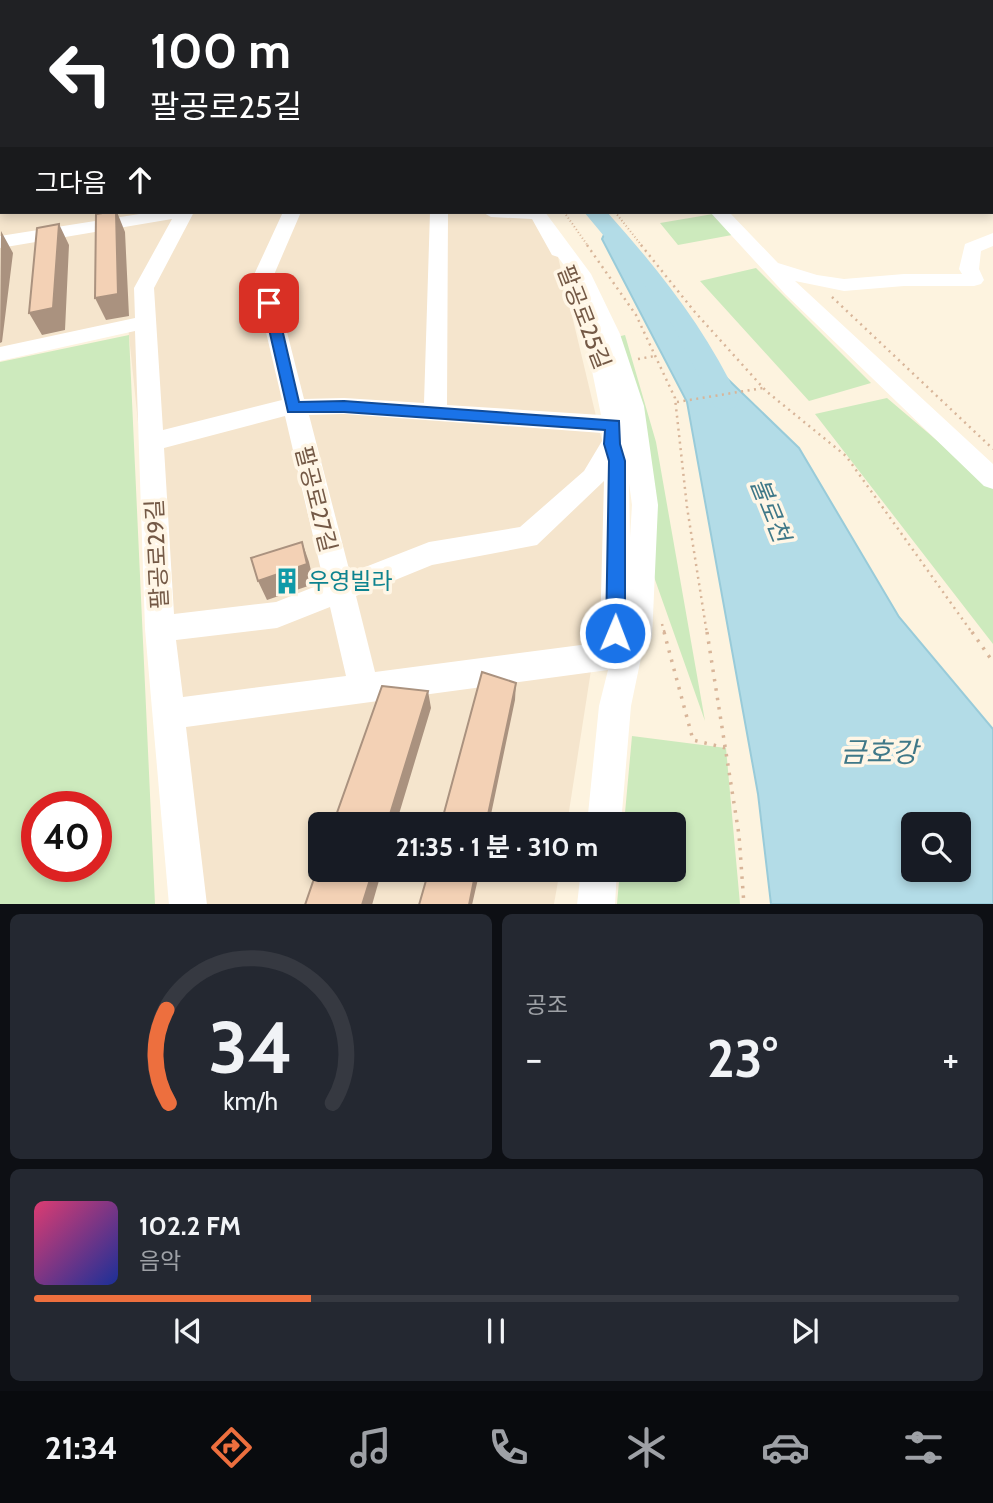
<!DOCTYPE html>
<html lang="ko">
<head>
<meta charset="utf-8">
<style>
	:root { --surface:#171b24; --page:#242831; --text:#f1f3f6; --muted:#9ea1a6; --line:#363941; --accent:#ed6f3e }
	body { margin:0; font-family:Cabin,"Noto Sans KR",sans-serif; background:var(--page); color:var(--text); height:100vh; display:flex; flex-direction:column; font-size:26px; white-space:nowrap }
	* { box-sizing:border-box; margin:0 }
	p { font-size:23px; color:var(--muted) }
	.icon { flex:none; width:38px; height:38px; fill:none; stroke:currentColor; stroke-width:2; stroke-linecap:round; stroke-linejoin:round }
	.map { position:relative; height:904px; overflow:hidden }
	.sheet { display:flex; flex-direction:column; gap:10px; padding:10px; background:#0d0f14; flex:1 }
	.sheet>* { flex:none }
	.guide { position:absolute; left:0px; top:0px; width:994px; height:214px; box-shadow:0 4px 10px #0003; background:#202124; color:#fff; overflow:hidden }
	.controls { position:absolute; left:901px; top:812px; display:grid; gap:14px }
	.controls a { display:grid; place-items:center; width:70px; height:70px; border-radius:10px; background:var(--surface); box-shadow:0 4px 10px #0003; font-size:35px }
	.speed { position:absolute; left:21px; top:791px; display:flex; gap:14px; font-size:35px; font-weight:700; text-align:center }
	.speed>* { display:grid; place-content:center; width:91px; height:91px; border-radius:50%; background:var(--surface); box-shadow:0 4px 10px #0003; line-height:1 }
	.speed .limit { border:10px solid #d22; background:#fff; color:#111 }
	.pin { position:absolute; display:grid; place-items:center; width:60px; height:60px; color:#fff; margin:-30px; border-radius:14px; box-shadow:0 4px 10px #0006 }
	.me { position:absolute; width:77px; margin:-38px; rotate:1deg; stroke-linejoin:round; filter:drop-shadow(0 0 5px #0008) }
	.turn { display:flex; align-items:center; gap:24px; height:147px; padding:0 35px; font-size:32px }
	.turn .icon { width:91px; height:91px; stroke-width:2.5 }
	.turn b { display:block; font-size:49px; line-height:60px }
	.then { display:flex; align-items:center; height:66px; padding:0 35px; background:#0003; gap:14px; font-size:26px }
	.big { font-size:52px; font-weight:700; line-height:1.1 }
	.sheet .card { flex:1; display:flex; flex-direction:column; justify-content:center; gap:10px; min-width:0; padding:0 24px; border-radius:10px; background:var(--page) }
	.sheet .dial { align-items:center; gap:0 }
	.dial svg { height:182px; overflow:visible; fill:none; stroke:var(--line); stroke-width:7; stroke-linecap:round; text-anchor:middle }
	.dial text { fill:var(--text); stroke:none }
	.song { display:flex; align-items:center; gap:21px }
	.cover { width:84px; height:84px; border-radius:10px; background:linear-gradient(135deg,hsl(340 70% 55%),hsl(230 70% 35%)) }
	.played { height:7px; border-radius:4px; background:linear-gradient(90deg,var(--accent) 30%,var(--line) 30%) }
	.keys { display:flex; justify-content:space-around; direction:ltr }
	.heat { display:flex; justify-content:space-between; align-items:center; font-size:38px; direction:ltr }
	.sheet .tiles { flex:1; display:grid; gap:10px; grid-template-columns:1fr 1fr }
	.card:last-child { grid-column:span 2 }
	.trip { position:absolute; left:308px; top:812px; width:378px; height:70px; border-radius:10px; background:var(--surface); box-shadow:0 4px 10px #0003; font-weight:700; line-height:70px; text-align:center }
	.tabs { display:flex; height:112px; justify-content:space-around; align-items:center; background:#090b0e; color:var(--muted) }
	.tabs .icon { width:49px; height:49px }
	.tabs .on { color:var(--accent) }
	.tabs b { font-size:32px; color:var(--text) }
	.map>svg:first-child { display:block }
	.residential { fill:#f5e5cd }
	.green { fill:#cdeabd; fill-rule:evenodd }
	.water { fill:#b3dce7; stroke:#99cbd9; stroke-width:2; fill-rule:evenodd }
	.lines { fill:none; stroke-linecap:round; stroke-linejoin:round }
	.river { fill:#b3dce7; fill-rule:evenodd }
	.path-far2 { stroke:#d8b599; stroke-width:2; stroke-dasharray:1 2.5; stroke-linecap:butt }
	.path-far1 { stroke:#d8b599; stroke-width:2.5; stroke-dasharray:2 4.5; stroke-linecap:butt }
	.path { stroke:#d8b599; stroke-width:3.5; stroke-dasharray:2.5 7; stroke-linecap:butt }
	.minor { fill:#fff; fill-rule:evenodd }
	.major { fill:#ffdd94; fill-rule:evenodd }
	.highway { fill:#fab392; fill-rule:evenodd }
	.shaded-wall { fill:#aa927f }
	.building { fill:#f3d1b5; stroke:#aa927f; stroke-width:2 }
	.route { fill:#1a73e8; stroke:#114b97; stroke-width:2 }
	.labels { text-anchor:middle; stroke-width:7; stroke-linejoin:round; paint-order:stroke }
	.street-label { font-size:23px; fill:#745946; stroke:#fff6e6 }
	.culture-label { font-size:23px; fill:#0d838f; stroke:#fff6e6; text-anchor:start }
	.water-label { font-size:24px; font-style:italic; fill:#3f7888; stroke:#fff6e6 }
	.near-water-label { font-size:28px; font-style:italic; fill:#3f7888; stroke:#fff6e6 }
</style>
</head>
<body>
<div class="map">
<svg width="993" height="905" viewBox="0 0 993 905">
	<rect width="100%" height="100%" fill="#fdf3df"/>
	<path class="residential" d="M0,32L2,212H541L553,236L617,504L567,824H320V870H560L554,904H188L128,326L0,352Z"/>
	<path class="green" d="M713,214L732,235L678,245L660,223Z
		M756,268L871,383L809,401L700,281Z
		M129,335L155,904H0V362ZM37,807H96V866H37Z
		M625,335L656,442L705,721L642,543L613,338Z
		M887,398L993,488V644L815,414Z
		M632,736L726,748L740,904H617L620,870H674V824H624Z"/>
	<path class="water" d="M608,226L668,297L710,362L799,448L899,617L993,729V904H771L758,794L687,402L602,239ZM914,824H959V870H914Z"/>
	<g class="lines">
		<path class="river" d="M543,0H557L558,2H544Z
			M584,212H607C659,270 706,329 739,400L735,407L725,410L715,407L673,326L643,283Z"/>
		<path class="path-far2" d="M564,212L588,246
			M615,212L642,246"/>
		<path class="path-far1" d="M587,245L636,315L675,398L687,507L707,634
			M641,245L694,311L766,391L846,456L973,634
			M832,297L993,449
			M638,359L655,356
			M677,402L763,388
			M662,624L665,634"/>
		<path class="path" d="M664,632L693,740L726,748
			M707,632L739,835L744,905
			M972,632L993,662"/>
		<path class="minor" d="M234,0H249L233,2Z
			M272,0H285L286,2H273Z
			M389,0H402L403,2H390Z
			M437,0H449V2H437Z
			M601,0H623L624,2H600Z
			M633,0H645V2H633Z
			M871,0H884L885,2H872Z
			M918,0H932L933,2H919Z
			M992,19H993V27H992Z
			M0,29H2V37H0Z
			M992,69H993V77H992Z
			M0,75H2V83H0Z
			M0,113H2L0,123Z
			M0,167H2V177H0Z
			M152,212H194L154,288L163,430L282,400L253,277L283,212H301L273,277L304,399L344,398L424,403L430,212H448L447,405L601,415L589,356L592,351L603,350L571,275L558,257L552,255L532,219L491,217L482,212H545L591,274L620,334L644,406L658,505L652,638L641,658L631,706L621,824H587L599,706L608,670L186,727L207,905H169L145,629L135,331L0,361V347L135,318L134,288L172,219L0,248V236ZM344,414L602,433V441L584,471L520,527L429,542L350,573L309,415ZM285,416L324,583L276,602L174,614L164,448ZM604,481L600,633L604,642L375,672L356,596L432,565L537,545ZM629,483L632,505L630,538ZM330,607L346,676L183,697L176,640L277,628Z
			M710,212H729L778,263L817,275L844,279L904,274H962L959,269L965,244L993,233V246L981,251L979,269L984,280L981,284L974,286H904L844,291L795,281L993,464V489L984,486L785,294Z
			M581,870H617L615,905H577Z"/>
		<path class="major" d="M502,0H516L517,2H503Z
			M992,36H993V46H992Z
			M0,139H2V151H0Z"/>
		<path class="highway" d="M885,0H903L904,2H886Z
			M992,53H993V66H992Z"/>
	</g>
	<path class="shaded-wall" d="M117,212L125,232L129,316L106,320L95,298Z
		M59,224L69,245L65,330L42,335L29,313Z
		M1,231L13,253L2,342L0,343Z
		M302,542L309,562L314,584L267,600L258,581Z
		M516,683L515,700L489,824H486Z
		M428,691L431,708L396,824H387Z
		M373,870H382L372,905H362Z
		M476,870H480L472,905H469Z"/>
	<path class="building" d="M109,212H116L118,294L95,298L96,214Z
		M59,224L53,308L29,313L37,228Z
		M302,542L307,564L258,581L251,558Z
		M482,672L516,683L486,824H441Z
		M382,686L428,691L387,824H333Z
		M320,861V870H373L362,905H305Z
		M429,870H476L469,905H419Z"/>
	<path class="route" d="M269,299L276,303L299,402L344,401L619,421L620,444L625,461V633L622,640L615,642L609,640L606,633L609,461L604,444L605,430L344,412H288L263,303Z"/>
	<defs>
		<g id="building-bare" transform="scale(2.1)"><path d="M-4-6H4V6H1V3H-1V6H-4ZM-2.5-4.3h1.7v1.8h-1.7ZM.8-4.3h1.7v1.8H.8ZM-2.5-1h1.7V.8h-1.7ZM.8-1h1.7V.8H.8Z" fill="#0f9aa8" stroke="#fff6e6" stroke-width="2.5" paint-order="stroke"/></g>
	</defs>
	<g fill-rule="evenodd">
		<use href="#building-bare" x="287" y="581"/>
	</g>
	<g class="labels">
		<g class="street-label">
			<text transform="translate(584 317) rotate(69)" y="8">팔공로25길</text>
			<text transform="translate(316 499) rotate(76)" y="8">팔공로27길</text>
			<text transform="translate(157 554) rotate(-93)" y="8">팔공로29길</text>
		</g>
		<g class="culture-label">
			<text x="308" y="589">우영빌라</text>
		</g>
		<g class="water-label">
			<text transform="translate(770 510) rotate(68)" y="8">불로천</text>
		</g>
		<g class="near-water-label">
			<text x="879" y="762">금호강</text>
		</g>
	</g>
</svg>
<div class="controls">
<a><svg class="icon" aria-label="search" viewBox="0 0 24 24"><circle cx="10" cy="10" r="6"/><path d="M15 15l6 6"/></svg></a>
</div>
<div class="speed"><div class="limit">40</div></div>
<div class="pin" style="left:269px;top:303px;background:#d93025"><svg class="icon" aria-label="arrive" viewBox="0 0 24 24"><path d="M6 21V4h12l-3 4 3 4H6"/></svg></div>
<svg class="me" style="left:615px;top:633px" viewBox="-20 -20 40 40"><circle r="17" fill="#1a73e8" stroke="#fff" stroke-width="3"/><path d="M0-11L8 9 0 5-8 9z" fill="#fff"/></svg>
<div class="trip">21:35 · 1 분 · 310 m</div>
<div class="guide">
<div class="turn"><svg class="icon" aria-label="left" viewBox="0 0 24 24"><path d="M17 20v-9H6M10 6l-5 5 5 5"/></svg><div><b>100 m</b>팔공로25길</div></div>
<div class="then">그다음<svg class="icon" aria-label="ahead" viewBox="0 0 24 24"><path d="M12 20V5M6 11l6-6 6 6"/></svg></div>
</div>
</div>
<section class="sheet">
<div class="tiles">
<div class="card dial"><svg viewBox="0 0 100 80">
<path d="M14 69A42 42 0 1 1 86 69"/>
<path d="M14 69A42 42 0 0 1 13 28" stroke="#ed6f3e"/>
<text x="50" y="56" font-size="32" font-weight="700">34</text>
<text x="50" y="72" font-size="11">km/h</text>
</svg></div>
<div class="card"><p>공조</p>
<div class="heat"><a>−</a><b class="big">23°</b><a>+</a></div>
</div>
<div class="card">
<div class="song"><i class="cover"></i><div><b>102.2 FM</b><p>음악</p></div></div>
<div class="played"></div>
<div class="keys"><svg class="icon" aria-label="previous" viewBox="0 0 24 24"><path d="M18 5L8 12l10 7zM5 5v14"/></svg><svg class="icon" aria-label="pause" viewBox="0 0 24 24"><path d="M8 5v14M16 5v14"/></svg><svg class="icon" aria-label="next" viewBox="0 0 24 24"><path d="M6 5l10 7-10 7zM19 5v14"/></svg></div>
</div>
</div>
</section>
<nav class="tabs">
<b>21:34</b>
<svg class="icon on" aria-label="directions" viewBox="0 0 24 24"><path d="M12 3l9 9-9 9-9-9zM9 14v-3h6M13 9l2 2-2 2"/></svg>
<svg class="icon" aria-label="music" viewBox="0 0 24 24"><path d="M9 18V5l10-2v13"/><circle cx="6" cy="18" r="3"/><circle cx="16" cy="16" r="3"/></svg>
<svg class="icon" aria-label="phone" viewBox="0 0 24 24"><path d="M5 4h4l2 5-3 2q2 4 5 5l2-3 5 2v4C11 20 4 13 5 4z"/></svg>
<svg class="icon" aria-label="climate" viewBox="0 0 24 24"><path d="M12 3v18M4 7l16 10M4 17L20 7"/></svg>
<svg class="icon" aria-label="car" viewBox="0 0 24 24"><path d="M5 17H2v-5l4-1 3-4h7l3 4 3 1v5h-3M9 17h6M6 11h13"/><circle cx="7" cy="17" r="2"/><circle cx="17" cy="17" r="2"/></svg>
<svg class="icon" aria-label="filters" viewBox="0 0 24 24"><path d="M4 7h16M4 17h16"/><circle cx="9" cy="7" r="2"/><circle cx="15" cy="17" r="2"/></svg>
</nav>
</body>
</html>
